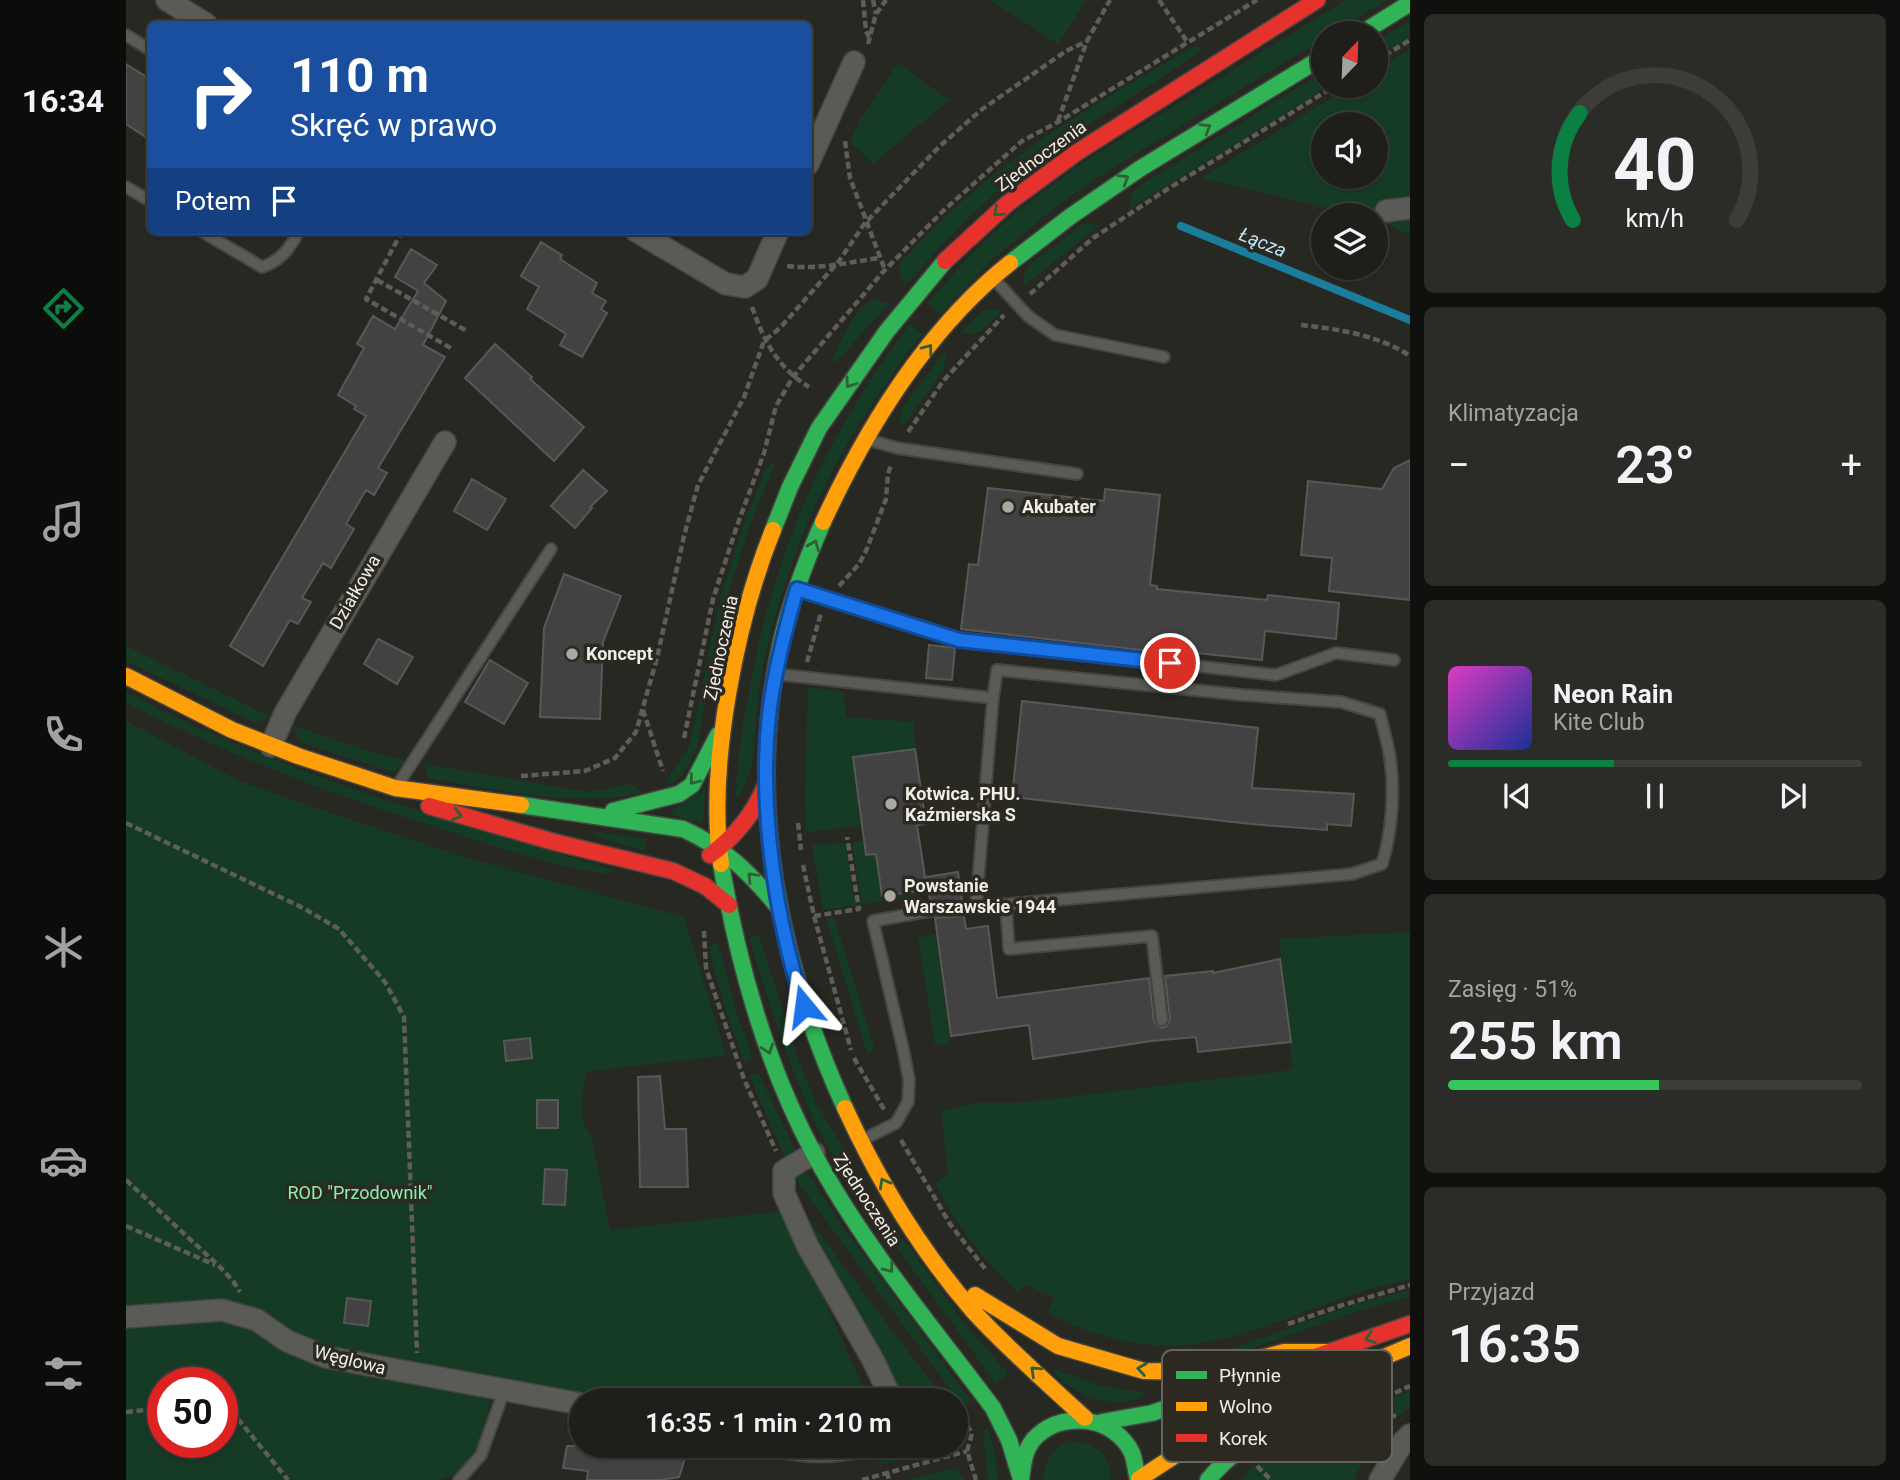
<!DOCTYPE html>
<html lang="pl">
<head>
<meta charset="utf-8">
<style>
	:root { --surface:#1e1e1a; --page:#2b2b27; --text:#f1f3f6; --muted:#a1a2a2; --line:#3c3c39; --accent:#0b8043 }
	body { margin:0; font-family:Roboto,sans-serif; background:var(--page); color:var(--text); height:100vh; display:flex; flex-direction:column; font-size:26px; white-space:nowrap }
	* { box-sizing:border-box; margin:0 }
	p { font-size:23px; color:var(--muted) }
	.icon { flex:none; width:38px; height:38px; fill:none; stroke:currentColor; stroke-width:2; stroke-linecap:round; stroke-linejoin:round }
	.map { position:relative; flex:1; overflow:hidden }
	.details { display:flex; flex-direction:column; gap:14px; padding:14px; background:#10100e; width:490px }
	.details>* { flex:none }
	.banner { position:absolute; left:21px; top:21px; width:665px; height:214px; border-radius:10px; box-shadow:0 2px 5px #0004,0 0 0 2px var(--line); background:#1a4fa0; color:#fff; overflow:hidden }
	.needle { width:46px; rotate:23deg }
	.controls { position:absolute; left:1185px; top:21px; display:grid; gap:14px }
	.controls a { display:grid; place-items:center; width:77px; height:77px; border-radius:50%; background:var(--surface); box-shadow:0 2px 5px #0004,0 0 0 2px var(--line); font-size:35px }
	.speed { position:absolute; left:21px; top:1367px; display:flex; gap:14px; font-size:35px; font-weight:700; text-align:center }
	.speed>* { display:grid; place-content:center; width:91px; height:91px; border-radius:50%; background:var(--surface); box-shadow:0 2px 5px #0004,0 0 0 2px var(--line); line-height:1 }
	.speed .limit { border:10px solid #d22; background:#fff; color:#111 }
	.pin { position:absolute; display:grid; place-items:center; width:60px; height:60px; color:#fff; margin:-30px; border:4px solid #fff; border-radius:50%; box-shadow:0 2px 7px #0007 }
	.me { position:absolute; width:77px; margin:-38px; rotate:344deg; stroke-linejoin:round; filter:drop-shadow(0 0 5px #0008) }
	.turn { display:flex; align-items:center; gap:24px; height:147px; padding:0 28px; font-size:32px }
	.turn .icon { width:91px; height:91px; stroke-width:2.5 }
	.turn b { display:block; font-size:49px; line-height:60px }
	.then { display:flex; align-items:center; height:66px; padding:0 28px; background:#0003; gap:14px; font-size:26px }
	.big { font-size:52px; font-weight:600; line-height:1.1 }
	.details .card { flex:1; display:flex; flex-direction:column; justify-content:center; gap:10px; min-width:0; padding:0 24px; border-radius:10px; background:var(--page) }
	.details .dial { align-items:center; gap:0 }
	.dial svg { height:182px; overflow:visible; fill:none; stroke:var(--line); stroke-width:7; stroke-linecap:round; text-anchor:middle }
	.dial text { fill:var(--text); stroke:none }
	.song { display:flex; align-items:center; gap:21px }
	.cover { width:84px; height:84px; border-radius:10px; background:linear-gradient(135deg,hsl(310 70% 55%),hsl(230 70% 35%)) }
	.played { height:7px; border-radius:4px; background:linear-gradient(90deg,var(--accent) 40%,var(--line) 40%) }
	.keys { display:flex; justify-content:space-around; direction:ltr }
	.heat { display:flex; justify-content:space-between; align-items:center; font-size:38px; direction:ltr }
	.charge { height:10px; border-radius:5px; background:linear-gradient(90deg,#34c759 51%,var(--line) 0) }
	.trip { position:absolute; left:443px; top:1388px; width:399px; height:70px; border-radius:35px; background:var(--surface); box-shadow:0 2px 5px #0004,0 0 0 2px var(--line); font-weight:600; line-height:70px; text-align:center }
	main { display:flex; flex:1; min-height:0 }
	.tab-bar { display:flex; flex-direction:column; width:126px; justify-content:space-around; align-items:center; background:#0c0c0a; color:var(--muted) }
	.tab-bar .icon { width:49px; height:49px }
	.tab-bar .on { color:var(--accent) }
	.tab-bar b { font-size:32px; color:var(--text) }
	.map>svg:first-child { display:block }
	.green { fill:#153b25; fill-rule:evenodd }
	.lines { fill:none; stroke-linecap:round; stroke-linejoin:round }
	.stream { stroke:#197d9b; stroke-width:8 }
	.building { fill:#434242; stroke:#585857; stroke-width:2 }
	.lane-casing { stroke:#454541; stroke-width:14 }
	.street-casing { stroke:#454541; stroke-width:24 }
	.fast-casing { stroke:#454541; stroke-width:19 }
	.slow-casing { stroke:#454541; stroke-width:19 }
	.jam-casing { stroke:#454541; stroke-width:19 }
	.path { stroke:#5e5d59; stroke-width:4.5; stroke-dasharray:7 3.5; stroke-linecap:butt }
	.lane { stroke:#5a5a56; stroke-width:10 }
	.street { stroke:#5a5a56; stroke-width:21 }
	.fast { stroke:#30b455; stroke-width:16 }
	.slow { stroke:#ff9f0a; stroke-width:16 }
	.jam { stroke:#e5322d; stroke-width:16 }
	.oneway { stroke:#2d6135 }
	.route-casing { stroke:#114b97; stroke-width:18 }
	.route { stroke:#1a73e8; stroke-width:12 }
	.poi-dot { fill:#a9a8a2; stroke:#2b2920; stroke-width:2.5 }
	.labels { text-anchor:middle; stroke-width:7; stroke-linejoin:round; paint-order:stroke }
	.street-label { font-size:18px; fill:#eeede7; stroke:#2b2920 }
	.poi-label { font-size:18px; font-weight:bold; fill:#eeede7; stroke:#2b2920; text-anchor:start }
	.park-label { font-size:18px; fill:#88efae; stroke:#2b2920 }
	.water-label { font-size:19px; font-style:italic; fill:#bbe8fb; stroke:#2b2920 }
	.key { fill:#2b2920; stroke:#66645c; stroke-width:2 }
	.key-label { font-size:19px; fill:#eeede7 }
</style>
</head>
<body>
<main>
<nav class="tab-bar">
<b>16:34</b>
<svg class="icon on" aria-label="directions" viewBox="0 0 24 24"><path d="M12 3l9 9-9 9-9-9zM9 14v-3h6M13 9l2 2-2 2"/></svg>
<svg class="icon" aria-label="music" viewBox="0 0 24 24"><path d="M9 18V5l10-2v13"/><circle cx="6" cy="18" r="3"/><circle cx="16" cy="16" r="3"/></svg>
<svg class="icon" aria-label="phone" viewBox="0 0 24 24"><path d="M5 4h4l2 5-3 2q2 4 5 5l2-3 5 2v4C11 20 4 13 5 4z"/></svg>
<svg class="icon" aria-label="climate" viewBox="0 0 24 24"><path d="M12 3v18M4 7l16 10M4 17L20 7"/></svg>
<svg class="icon" aria-label="car" viewBox="0 0 24 24"><path d="M5 17H2v-5l4-1 3-4h7l3 4 3 1v5h-3M9 17h6M6 11h13"/><circle cx="7" cy="17" r="2"/><circle cx="17" cy="17" r="2"/></svg>
<svg class="icon" aria-label="filters" viewBox="0 0 24 24"><path d="M4 7h16M4 17h16"/><circle cx="9" cy="7" r="2"/><circle cx="15" cy="17" r="2"/></svg>
</nav>
<div class="map">
<svg width="1284" height="1480" viewBox="0 0 1284 1480">
	<rect width="100%" height="100%" fill="#282823"/>
	<path class="green" d="M864,0H960L932,44Z
		M1220,0H1261L1206,33H1197V39L969,179L935,203L867,259L814,314L801,303L847,253L888,214L959,161Z
		M1284,21V37L1250,58V41Z
		M1071,45L1075,51C1023,88 967,119 915,157C865,194 820,238 780,285L775,280L773,265C785,250 799,237 813,223C888,149 981,97 1071,45Z
		M1284,49V235L1250,219V215H1232L1075,178L1225,86H1250V70ZM1197,124H1250V177H1197Z
		M772,63L823,100L747,164L724,142L735,119Z
		M1197,72V86H1203L1002,210L1007,192L1015,185Z
		M962,223L973,226L898,286V277L902,266L956,225Z
		M748,299L763,304L709,363L706,360C716,341 727,307 748,299Z
		M867,309L875,311C864,322 853,340 836,332L855,312Z
		M784,324L796,334C725,427 679,507 648,621C641,646 635,673 632,699C627,731 632,769 612,797L610,792C611,754 618,718 625,681C651,545 700,435 784,324Z
		M819,351L820,359L817,370L776,428L774,417L777,407Z
		M647,463H649L623,528L603,590L584,673L571,748L560,770L549,782L541,784C545,769 558,758 564,744L596,592L621,515L640,468Z
		M0,646L145,717L130,723L0,661Z
		M682,687L717,692L720,717L788,722L789,749L727,757L736,826L680,832L679,795Z
		M0,692C155,774 320,820 487,870L484,873H472C414,862 358,843 303,825C200,792 108,757 11,708L0,703Z
		M0,721L111,780L190,808L345,859L558,917L600,1055L460,1072L456,1098L457,1121L466,1140L484,1230L658,1211L743,1400H466L369,1384L355,1438L339,1469L314,1480H0ZM37,1382H96V1442H37Z
		M166,725L239,750L280,761L268,772L175,743Z
		M299,764L462,792L505,784L516,792C451,809 368,789 302,778Z
		M579,789L577,824L547,815L546,810Z
		M469,832L520,839L519,851L468,836Z
		M738,841L750,854L756,896L789,892L790,896L736,904L726,842Z
		M719,843L730,905L697,910L686,845Z
		M708,917L748,1047L747,1051L741,1053L700,918Z
		M1284,932V1279C1268,1283 1252,1286 1237,1291C1177,1310 1120,1340 1056,1345C1010,1349 962,1334 921,1313L928,1297L900,1285L892,1292C854,1257 833,1228 809,1183L822,1175L815,1111L848,1103H892L1167,1070L1153,939Z
		M810,934L824,1044L809,1045L792,938Z
		M633,935L671,1056L690,1103L758,1218L783,1247L843,1330L882,1373L869,1384C830,1325 786,1270 745,1212C733,1195 719,1178 709,1160C669,1090 647,1014 623,938Z
		M588,943L592,944L612,1017L626,1055L624,1060L618,1062L603,1020L584,955V947Z
		M628,1073L634,1076L669,1150L668,1155L660,1160L626,1081L624,1076Z
		M678,1173L683,1175L712,1220L847,1403C839,1406 832,1399 827,1393L669,1178Z
		M671,1204L806,1383L817,1400H780Z
		M1284,1290V1297L1232,1311L1093,1360L1033,1359L1037,1356H1072L1107,1348L1230,1304Z
		M926,1368L971,1385L1020,1393C996,1415 939,1393 926,1368Z
		M1284,1389V1407C1260,1424 1239,1453 1228,1480H1115C1143,1443 1209,1426 1250,1408C1262,1402 1273,1395 1284,1389Z
		M861,1428L868,1448L872,1480H862L857,1432Z
		M944,1442C968,1441 986,1455 985,1480H918C917,1461 926,1448 944,1442Z
		M770,1446H814L810,1453L752,1465L755,1455Z
		M822,1469H831L838,1480H782Z"/>
	<g class="lines">
		<path class="stream" d="M1055,226L1284,320"/>
	</g>
	<path class="building" d="M0,64L24,79V140L0,124Z
		M415,242L436,255L434,259L471,283L466,293L480,301L475,309L481,313L456,357L434,345L440,334L401,309L413,287L395,276Z
		M285,249L311,265L298,283L320,301L297,345L319,357L252,468L261,473L248,495L240,490L220,524L228,529L219,544L205,568L197,563L176,598L185,602L172,624L164,620L137,666L104,646L240,416L228,409L230,406L212,395L238,348L231,344L247,316L269,329L292,291L269,277Z
		M369,344L406,377L404,379L458,427L428,461L339,378Z
		M1284,460V600L1203,591L1206,558L1175,555L1182,481L1256,489L1268,468Z
		M457,470L481,491L464,507L466,508L449,528L425,506Z
		M346,479L380,499L361,530L328,511Z
		M862,488L978,501L979,489L1034,495L1024,585L1031,586V589L1141,600L1142,595L1213,603L1210,639L1139,631L1136,660L1024,648V651L835,629L843,564L852,565Z
		M438,574L495,596L477,642L474,719L414,717L418,628Z
		M252,639L287,657L271,684L238,664Z
		M803,645L829,648L826,680L800,678Z
		M364,660L402,683L378,724L339,702Z
		M896,701L1132,728L1126,788L1228,794L1225,826L1201,824V830L1125,824L886,797Z
		M789,749L800,824L791,825L801,890L756,896L750,854L740,855L727,757Z
		M832,872L836,900L807,903V900H804L800,877Z
		M838,916L840,929L862,926L871,998L1023,978L1028,1022L1036,1028L1041,1026L1044,1020L1039,976L1087,971V973L1154,959L1165,1042L1072,1052L1070,1037L1025,1041L907,1059L903,1025L825,1036L809,918Z
		M404,1038L406,1058L380,1061L378,1041Z
		M534,1076L539,1129H560L562,1187H514L512,1077Z
		M411,1100H432V1128H411Z
		M419,1169L441,1170L439,1205L417,1204Z
		M221,1298L245,1301L242,1326L218,1323Z
		M441,1446H534L562,1449L553,1477L535,1480H461L462,1471L437,1468Z"/>
	<g class="lines">
		<g class="lane-casing">
			<path id="lane" d="M0,35L24,50
				M0,187L24,201
				M75,231L136,267C155,261 164,248 173,231
				M867,278L902,316L929,335L1038,357
				M743,440L771,448L951,474
				M671,589L833,640L1150,675L1210,653L1268,660
				M649,674L867,698L871,670L1117,695L1215,702L1254,714C1257,728 1262,743 1264,758C1269,792 1266,831 1256,864L1226,874L803,911L747,921L778,1053L783,1080L782,1102L770,1123L736,1140
				M271,786L425,549
				M880,905L883,949L1026,936L1036,1020
				M850,907L867,698
				M333,1480L355,1455L378,1391"/>
		</g>
		<g class="street-casing">
			<path id="street" d="M41,0L80,24
				M682,164L728,62
				M1260,211L1284,208
				M510,231L600,284L619,287L631,279L652,231
				M145,746L159,713L319,442
				M688,1153L658,1171V1193L681,1245L747,1360L766,1400
				M0,1317L96,1310L131,1320L161,1341L200,1357L455,1404
				M649,1446C678,1453 710,1453 739,1446
				M1254,1480L1277,1442L1284,1435"/>
		</g>
		<g class="fast-casing">
			<path id="fast" d="M1236,33L1284,3
				M884,263L945,216L1015,168L1197,57
				M697,522C679,563 663,604 654,647C620,803 654,966 719,1108
				M647,530L664,487L693,428L761,331L819,261
				M395,805L557,829C599,848 623,872 652,907
				M487,811L553,794L566,785L592,735
				M595,864C612,964 639,1062 687,1152C736,1244 805,1325 867,1408L883,1440L894,1476
				M976,1422L1026,1413L1134,1376
				M895,1480C897,1464 898,1447 912,1435C940,1410 990,1418 1006,1453C1009,1461 1010,1472 1012,1480
				M1082,1480C1119,1434 1177,1413 1229,1388"/>
		</g>
		<g class="slow-casing">
			<path id="slow" d="M697,522C741,427 801,329 884,263
				M0,676L106,730L172,756L269,788L395,805
				M595,864C581,767 610,622 647,530
				M719,1108C752,1180 795,1251 847,1311C882,1349 921,1383 959,1418
				M849,1295L932,1346L1018,1371L1072,1372L1098,1368L1158,1352H1204
				M1013,1479L1062,1447L1119,1416L1284,1346"/>
		</g>
		<g class="jam-casing">
			<path id="jam" d="M819,261L882,203L950,153L1191,0
				M303,806L428,842L547,871L579,886L603,905
				M584,855C610,836 628,814 640,784
				M1186,1358L1284,1324"/>
		</g>
		<path class="path" d="M737,0L740,31L743,37
			M747,0L750,14
			M1033,0L1062,43
			M742,44L750,14L760,0
			M1250,61L1284,40
			M932,121L961,41L984,0
			M719,141L724,178L759,270
			M276,231L240,299L328,350
			M661,266C694,270 722,262 754,258
			M251,280L341,331
			M904,294L967,238L1040,190L1209,86
			M626,307C638,341 651,367 683,387
			M1175,325C1211,329 1253,335 1284,356
			M782,432L818,380L878,315
			M713,586L733,564L740,551L760,499L762,474L765,465
			M681,662L695,613
			M517,710L537,771
			M558,738L587,599L612,523L638,453L650,406L667,377L756,273L818,210L896,141L932,122L1131,0
			M395,776L459,771L489,758L510,732L531,658L558,536L572,485L618,397L638,341L654,328L713,261L739,223L814,146L855,110L940,51L961,41
			M0,823L177,908L213,929L259,982L278,1017L291,1353
			M672,823L675,850
			M677,865L688,916L725,1050
			M688,916L733,909L721,837
			M578,931L580,968L618,1079L650,1151
			M728,1058L759,1111
			M775,1140L824,1224L860,1270
			M0,1180L93,1266L107,1281L114,1292
			M0,1226L89,1265
			M1162,1324L1214,1306L1284,1285
			M1250,1402L1284,1386
			M96,1405L112,1419L162,1480
			M830,1407L846,1433L841,1451L850,1480
			M1243,1409L1272,1417
			M0,1412L37,1408
			M1131,1466L1145,1480
			M761,1472L763,1480
			M736,1480L841,1451"/>
		<use href="#lane" class="lane"/>
		<use href="#street" class="street"/>
		<use href="#fast" class="fast"/>
		<use href="#slow" class="slow"/>
		<use href="#jam" class="jam"/>
	</g>
	<defs><path id="oneway-chevron" d="M-2-3.5L2.5 0L-2 3.5" fill="none" stroke-width="1.6" stroke-linecap="round" stroke-linejoin="round" transform="scale(1.75)"/></defs>
	<g class="oneway">
		<use href="#oneway-chevron" transform="translate(1080 128) rotate(-31)"/>
		<use href="#oneway-chevron" transform="translate(998 179) rotate(-32)"/>
		<use href="#oneway-chevron" transform="translate(872 212) rotate(138)"/>
		<use href="#oneway-chevron" transform="translate(802 349) rotate(-53)"/>
		<use href="#oneway-chevron" transform="translate(724 383) rotate(124)"/>
		<use href="#oneway-chevron" transform="translate(688 545) rotate(-68)"/>
		<use href="#oneway-chevron" transform="translate(568 780) rotate(128)"/>
		<use href="#oneway-chevron" transform="translate(331 815) rotate(15)"/>
		<use href="#oneway-chevron" transform="translate(626 877) rotate(-133)"/>
		<use href="#oneway-chevron" transform="translate(642 1049) rotate(72)"/>
		<use href="#oneway-chevron" transform="translate(758 1183) rotate(-119)"/>
		<use href="#oneway-chevron" transform="translate(763 1268) rotate(53)"/>
		<use href="#oneway-chevron" transform="translate(1244 1338) rotate(161)"/>
		<use href="#oneway-chevron" transform="translate(1016 1369) rotate(-171)"/>
		<use href="#oneway-chevron" transform="translate(909 1371) rotate(-137)"/>
	</g>
	<g class="lines">
		<g class="route-casing">
			<path id="route" d="M678,1006C649,918 633,807 643,715C648,672 659,630 671,589L833,640L1044,663"/>
		</g>
		<use href="#route" class="route"/>
	</g>
	<g class="poi-dot">
		<circle cx="882" cy="507" r="7"/>
		<circle cx="446" cy="654" r="7"/>
		<circle cx="765" cy="804" r="7"/>
		<circle cx="764" cy="896" r="7"/>
	</g>
	<g class="labels">
		<g class="street-label">
			<text transform="translate(915 156) rotate(-36)" y="6">Zjednoczenia</text>
			<text transform="translate(229 592) rotate(-60)" y="6">Działkowa</text>
			<text transform="translate(595 648) rotate(-78)" y="6">Zjednoczenia</text>
			<text transform="translate(741 1200) rotate(57)" y="6">Zjednoczenia</text>
			<text transform="translate(224 1360) rotate(14)" y="6">Węglowa</text>
		</g>
		<g class="poi-label">
			<text x="896" y="513">Akubater</text>
			<text x="460" y="660">Koncept</text>
			<text x="779" y="800">Kotwica. PHU.<tspan x="779" dy="21">Kaźmierska S</tspan></text>
			<text x="778" y="892">Powstanie<tspan x="778" dy="21">Warszawskie 1944</tspan></text>
		</g>
		<g class="park-label">
			<text x="234" y="1199">ROD "Przodownik"</text>
		</g>
		<g class="water-label">
			<text transform="translate(1137 242) rotate(22)" y="7">Łącza</text>
		</g>
	</g>
	<rect x="1036" y="1350" width="230" height="112" rx="10" class="key"/>
	<rect x="1050" y="1371" width="31" height="8" fill="#30b455"/>
	<rect x="1050" y="1402" width="31" height="9" fill="#ff9f0a"/>
	<rect x="1050" y="1434" width="31" height="8" fill="#e5322d"/>
	<g class="key-label">
		<text x="1093" y="1382">Płynnie</text>
		<text x="1093" y="1413">Wolno</text>
		<text x="1093" y="1445">Korek</text>
	</g>
</svg>
<div class="controls">
<a><svg class="needle" viewBox="-14 -14 28 28"><path d="M0-13l5 13h-10z" fill="#e53935"/><path d="M0 13l5-13h-10z" fill="#a1a2a2"/></svg></a>
<a><svg class="icon" aria-label="sound" viewBox="0 0 24 24"><path d="M4 9h4l5-4v14l-5-4H4zM17 9q2 3 0 6"/></svg></a>
<a><svg class="icon" aria-label="layers" viewBox="0 0 24 24"><path d="M12 4l9 5-9 5-9-5zM3 14l9 5 9-5"/></svg></a>
</div>
<div class="speed"><div class="limit">50</div></div>
<div class="pin" style="left:1044px;top:663px;background:#d93025"><svg class="icon" aria-label="arrive" viewBox="0 0 24 24"><path d="M6 21V4h12l-3 4 3 4H6"/></svg></div>
<svg class="me" style="left:678px;top:1006px" viewBox="-20 -20 40 40"><path d="M0-17L14 15 0 8-14 15z" fill="#1a73e8" stroke="#fff" stroke-width="4"/></svg>
<div class="trip">16:35 · 1 min · 210 m</div>
<div class="banner">
<div class="turn"><svg class="icon" aria-label="right" viewBox="0 0 24 24"><path d="M7 20v-9h11M14 6l5 5-5 5"/></svg><div><b>110 m</b>Skręć w prawo</div></div>
<div class="then">Potem<svg class="icon" aria-label="arrive" viewBox="0 0 24 24"><path d="M6 21V4h12l-3 4 3 4H6"/></svg></div>
</div>
</div>
<section class="details">
<div class="card dial"><svg viewBox="0 0 100 80">
<path d="M14 69A42 42 0 1 1 86 69"/>
<path d="M14 69A42 42 0 0 1 17 22" stroke="#0b8043"/>
<text x="50" y="56" font-size="32" font-weight="700">40</text>
<text x="50" y="72" font-size="11">km/h</text>
</svg></div>
<div class="card"><p>Klimatyzacja</p>
<div class="heat"><a>−</a><b class="big">23°</b><a>+</a></div>
</div>
<div class="card">
<div class="song"><i class="cover"></i><div><b>Neon Rain</b><p>Kite Club</p></div></div>
<div class="played"></div>
<div class="keys"><svg class="icon" aria-label="previous" viewBox="0 0 24 24"><path d="M18 5L8 12l10 7zM5 5v14"/></svg><svg class="icon" aria-label="pause" viewBox="0 0 24 24"><path d="M8 5v14M16 5v14"/></svg><svg class="icon" aria-label="next" viewBox="0 0 24 24"><path d="M6 5l10 7-10 7zM19 5v14"/></svg></div>
</div>
<div class="card"><p>Zasięg · 51%</p><b class="big">255 km</b><div class="charge"></div></div>
<div class="card"><p>Przyjazd</p><b class="big">16:35</b></div>
</section>
</main>
</body>
</html>
